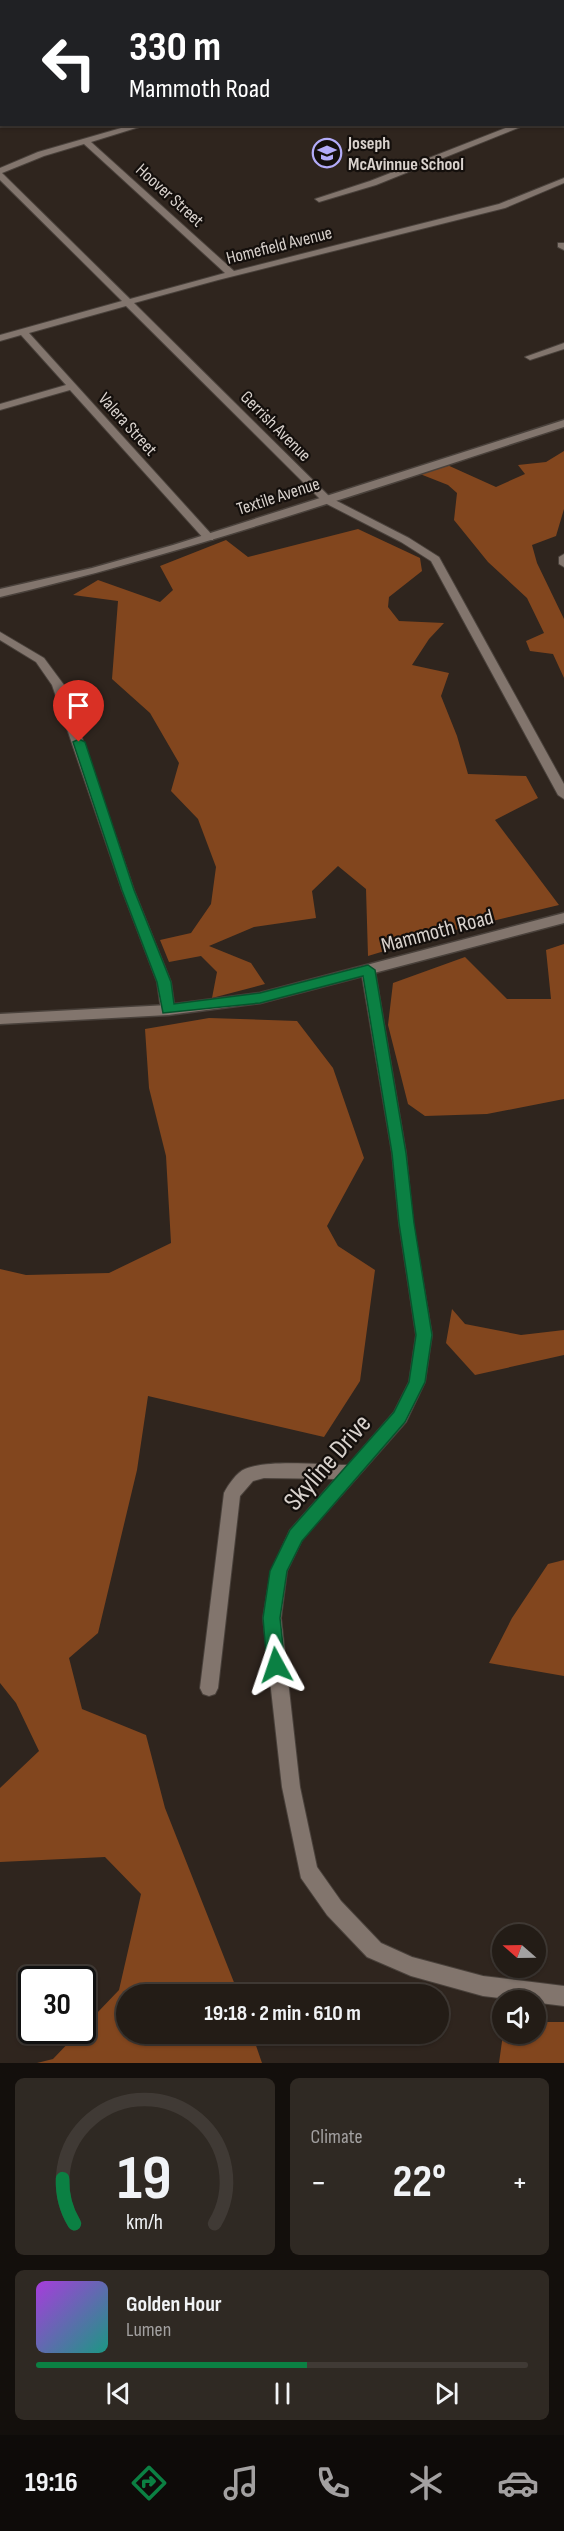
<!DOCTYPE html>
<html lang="en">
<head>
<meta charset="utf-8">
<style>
	:root { --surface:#231c16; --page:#2f2923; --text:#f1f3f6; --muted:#a3a1a1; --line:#403a35; --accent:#0b8043 }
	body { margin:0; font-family:"Sofia Sans Condensed",sans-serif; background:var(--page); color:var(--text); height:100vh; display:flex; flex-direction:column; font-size:22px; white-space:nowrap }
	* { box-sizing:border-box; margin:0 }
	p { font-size:20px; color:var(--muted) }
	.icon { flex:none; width:33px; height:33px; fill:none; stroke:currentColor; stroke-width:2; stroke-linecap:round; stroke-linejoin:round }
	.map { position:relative; height:2063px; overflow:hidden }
	.details { display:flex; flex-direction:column; gap:15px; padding:15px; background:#130f0c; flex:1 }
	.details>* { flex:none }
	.guide { position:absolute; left:0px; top:0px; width:564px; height:126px; box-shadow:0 2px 4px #0004,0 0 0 2px var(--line); background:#202124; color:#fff; overflow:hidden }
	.needle { width:39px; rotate:290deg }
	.controls { position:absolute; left:492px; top:1924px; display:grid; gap:12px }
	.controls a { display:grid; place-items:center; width:54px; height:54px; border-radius:50%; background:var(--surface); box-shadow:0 2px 4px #0004,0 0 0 2px var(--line); font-size:30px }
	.speed { position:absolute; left:18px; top:1966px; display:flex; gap:12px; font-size:30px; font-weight:700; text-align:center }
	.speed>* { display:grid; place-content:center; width:78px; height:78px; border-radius:50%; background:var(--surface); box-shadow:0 2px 4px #0004,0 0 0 2px var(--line); line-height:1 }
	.speed .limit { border:3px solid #111; border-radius:9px; background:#fff; color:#111 }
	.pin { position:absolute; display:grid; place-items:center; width:51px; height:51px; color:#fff; margin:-62px -26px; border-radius:50% 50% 50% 0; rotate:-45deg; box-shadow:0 0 6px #0007 }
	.pin .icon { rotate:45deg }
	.me { position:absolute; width:66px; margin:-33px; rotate:355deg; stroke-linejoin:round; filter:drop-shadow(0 0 4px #0008) }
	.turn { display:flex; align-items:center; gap:21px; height:126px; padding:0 30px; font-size:27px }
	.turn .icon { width:78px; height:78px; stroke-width:2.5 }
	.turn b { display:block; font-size:42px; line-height:51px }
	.big { font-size:45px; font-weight:700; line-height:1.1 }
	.details .widget { flex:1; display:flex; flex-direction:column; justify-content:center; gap:9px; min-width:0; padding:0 21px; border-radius:9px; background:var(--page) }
	.details .dial { align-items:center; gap:0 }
	.dial svg { height:156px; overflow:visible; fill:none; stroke:var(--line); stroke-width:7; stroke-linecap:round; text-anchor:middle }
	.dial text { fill:var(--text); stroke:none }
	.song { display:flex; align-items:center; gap:18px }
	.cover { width:72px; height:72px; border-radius:9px; background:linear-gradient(135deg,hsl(280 70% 55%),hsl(170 70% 35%)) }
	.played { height:6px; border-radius:3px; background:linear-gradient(90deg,var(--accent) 55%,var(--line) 55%) }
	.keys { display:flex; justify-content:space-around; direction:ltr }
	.heat { display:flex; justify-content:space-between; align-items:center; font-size:33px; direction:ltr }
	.details .tiles { flex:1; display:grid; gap:15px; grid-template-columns:1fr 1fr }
	.widget:last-child { grid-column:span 2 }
	.trip { position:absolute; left:116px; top:1984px; width:333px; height:60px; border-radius:30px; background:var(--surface); box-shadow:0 2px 4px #0004,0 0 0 2px var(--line); font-weight:700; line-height:60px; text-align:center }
	.tabs { display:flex; height:96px; justify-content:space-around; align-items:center; background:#0e0b09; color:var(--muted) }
	.tabs .icon { width:42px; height:42px }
	.tabs .selected { color:var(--accent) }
	.tabs b { font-size:27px; color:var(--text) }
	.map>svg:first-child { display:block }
	.forest { fill:#82461e }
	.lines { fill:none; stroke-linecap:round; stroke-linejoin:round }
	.minor-casing { stroke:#49413b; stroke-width:2 }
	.tertiary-casing { stroke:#49413b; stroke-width:3 }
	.secondary-casing { stroke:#49413b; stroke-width:3 }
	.minor { fill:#82756d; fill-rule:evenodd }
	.tertiary { fill:#82756d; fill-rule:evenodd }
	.secondary { fill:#82756d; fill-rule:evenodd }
	.route { fill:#0b8043; stroke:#07532c; stroke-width:1.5 }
	.labels { text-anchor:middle; stroke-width:4.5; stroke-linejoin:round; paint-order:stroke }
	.far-poi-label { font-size:18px; font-weight:bold; fill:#d9d2cd; stroke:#140f0c; text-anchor:start }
	.far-street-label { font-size:18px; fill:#d9d2cd; stroke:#140f0c }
	.street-label { font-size:22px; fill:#d9d2cd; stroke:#140f0c }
	.near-street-label { font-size:27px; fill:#d9d2cd; stroke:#140f0c }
</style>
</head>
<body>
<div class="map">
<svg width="564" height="2063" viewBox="0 0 564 2063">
	<rect width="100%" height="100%" fill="#2f251e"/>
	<path class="forest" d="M564,451V509L556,536L532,545L537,563L564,619V678L553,654L530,651L526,641L544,633L527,598L488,562L454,520L457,493L448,485L420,474L445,464L496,487L525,474L518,465L546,462Z
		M358,529L420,558L422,571L389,597L388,607L399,621L444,623L429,639L412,665L449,673L441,696L457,736L468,774L526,776L538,798L495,820L559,905L447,932L368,956L366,889L338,866L312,891L316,918L254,927L209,946L251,963L265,984L212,998L217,972L201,956L169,962L160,940L191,933L211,904L216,867L198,819L171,791L179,763L150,713L112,679L118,601L73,595L98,580L160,602L173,590L160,566L226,540L248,557Z
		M564,944V1099L487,1114L425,1116L408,1104L388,1025L393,983L465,957L507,999H551L546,950Z
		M209,1018L297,1021L333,1068L364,1158L327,1226L338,1246L375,1270L360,1381L324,1437L148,1396L137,1470L98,1633L69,1658L82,1709L146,1735L165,1808L239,1995H126V2034H252L262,2063H37L53,2059L119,1990L141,1894L105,1857L0,1862V1788L39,1751L16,1703L0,1683V1269L26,1275L109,1273L171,1243L166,1156L149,1088L145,1029Z
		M452,1309L465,1324L521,1335L564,1330V1355L475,1375L446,1343Z
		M564,1560V1676L489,1663L512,1618L548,1564Z
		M536,2022H564V2063H499L503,2034H536Z"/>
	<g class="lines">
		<g class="minor-casing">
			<path id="minor" d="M328,0H336L327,2Z
				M562,20H564V24H562Z
				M562,62H564V66H562Z
				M562,107H564L562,112Z
				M135,124H149L91,142L234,271L499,204L564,178V183L505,208L218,280L134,303L331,498L409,538L439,557L564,784V799L558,795L431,561L401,542L323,502L126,306L29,333L213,536V540H205L70,390L0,410V404L66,385L21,335L0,341V335L122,301L0,180V168L38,152ZM84,144L225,273L130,299L2,173L44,156Z
				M516,124H528L376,185L319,202L315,199L370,181Z
				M558,243H564V250L558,247Z
				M564,343V349L530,360L525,357Z
				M564,554V567L559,564V557Z
				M0,632L44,658L64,685L134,890L171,982L175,1010L173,1013L168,1015L161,1010L157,982L122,890L52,685L36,662L0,640Z
				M368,965L375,970L406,1153L413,1223L432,1335L425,1382L406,1422L302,1540L287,1571L281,1618L300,1787L317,1867L341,1901L381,1943L412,1957L483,1976L564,1986V2006L483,1996L411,1976L367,1957L327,1915L301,1878L282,1787L263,1618L271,1571L290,1530L335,1479L264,1478L253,1481L240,1496L218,1688L215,1694L209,1696L203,1694L200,1688L224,1493C228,1485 237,1472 245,1469C269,1459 320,1465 348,1465L394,1412L409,1382L416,1335L399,1223L392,1153L361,970Z"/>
		</g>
		<g class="tertiary-casing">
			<path id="tertiary" d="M466,0H474L476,2H467Z
				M562,78H564V84L562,83Z"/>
		</g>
		<g class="secondary-casing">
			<path id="secondary" d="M564,420V427C377,487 191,552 0,597V589L92,568L173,545Z
				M564,913V923L260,1003L168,1015L0,1024V1014L168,1005L260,993Z"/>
		</g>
		<use href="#minor" class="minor"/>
		<use href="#tertiary" class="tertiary"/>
		<use href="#secondary" class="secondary"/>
	</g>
	<path class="route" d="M79,739L85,742L134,890L171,982L174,1004L260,993L368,965L375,970L406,1153L414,1223L432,1335L425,1382L405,1422L302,1541L287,1571L280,1618L285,1665L283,1670L276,1673L270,1670L267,1665L263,1618L270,1571L290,1530L394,1412L409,1382L416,1335L399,1223L392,1153L363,976L260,1003L163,1013L157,982L122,890L73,742Z"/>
	<defs>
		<g id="school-ring" transform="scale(1.5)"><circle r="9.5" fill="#140f0c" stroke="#b3acf9" stroke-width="1.5"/><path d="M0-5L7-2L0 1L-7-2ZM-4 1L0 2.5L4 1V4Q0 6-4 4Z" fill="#b3acf9"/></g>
	</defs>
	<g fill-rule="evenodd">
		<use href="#school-ring" x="327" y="153"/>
	</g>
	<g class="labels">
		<g class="far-poi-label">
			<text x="348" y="149">Joseph<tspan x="348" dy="21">McAvinnue School</tspan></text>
		</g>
		<g class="far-street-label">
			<text transform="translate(170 195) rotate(42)" y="6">Hoover Street</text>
			<text transform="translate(279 245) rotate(-14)" y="6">Homefield Avenue</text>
			<text transform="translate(128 424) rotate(48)" y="6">Valera Street</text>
			<text transform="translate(276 426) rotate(45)" y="6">Gerrish Avenue</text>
			<text transform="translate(278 496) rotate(-18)" y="6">Textile Avenue</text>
		</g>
		<g class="street-label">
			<text transform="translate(437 930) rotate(-15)" y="8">Mammoth Road</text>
		</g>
		<g class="near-street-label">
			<text transform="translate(327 1462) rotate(-49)" y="9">Skyline Drive</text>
		</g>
	</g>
</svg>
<div class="controls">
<a><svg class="needle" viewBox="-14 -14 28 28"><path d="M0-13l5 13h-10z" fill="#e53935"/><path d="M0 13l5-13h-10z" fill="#a3a1a1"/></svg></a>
<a><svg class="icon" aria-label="sound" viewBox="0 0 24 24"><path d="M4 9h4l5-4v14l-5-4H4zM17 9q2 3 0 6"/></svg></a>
</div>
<div class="speed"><div class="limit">30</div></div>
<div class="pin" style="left:79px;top:742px;background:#d93025"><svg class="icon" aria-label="arrive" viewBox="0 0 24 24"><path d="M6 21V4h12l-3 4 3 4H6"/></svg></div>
<svg class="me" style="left:276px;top:1665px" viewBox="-20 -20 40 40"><path d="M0-17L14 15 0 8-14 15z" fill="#0b8043" stroke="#fff" stroke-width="4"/></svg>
<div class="trip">19:18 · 2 min · 610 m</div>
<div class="guide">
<div class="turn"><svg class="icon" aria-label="left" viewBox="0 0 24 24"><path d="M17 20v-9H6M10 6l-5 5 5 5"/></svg><div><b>330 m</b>Mammoth Road</div></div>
</div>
</div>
<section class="details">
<div class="tiles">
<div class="widget dial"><svg viewBox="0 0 100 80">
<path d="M14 69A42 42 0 1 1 86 69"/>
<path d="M14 69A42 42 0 0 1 8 46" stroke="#0b8043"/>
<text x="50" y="56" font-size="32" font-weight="700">19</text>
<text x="50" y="72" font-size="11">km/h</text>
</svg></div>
<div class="widget"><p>Climate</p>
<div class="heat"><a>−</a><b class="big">22°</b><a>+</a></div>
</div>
<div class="widget">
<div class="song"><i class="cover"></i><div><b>Golden Hour</b><p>Lumen</p></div></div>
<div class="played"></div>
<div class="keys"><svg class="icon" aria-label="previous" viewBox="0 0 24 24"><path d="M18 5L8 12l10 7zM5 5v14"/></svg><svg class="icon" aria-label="pause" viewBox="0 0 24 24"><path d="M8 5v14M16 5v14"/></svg><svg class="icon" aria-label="next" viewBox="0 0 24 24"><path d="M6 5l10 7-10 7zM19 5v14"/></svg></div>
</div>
</div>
</section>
<nav class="tabs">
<b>19:16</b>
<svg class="icon selected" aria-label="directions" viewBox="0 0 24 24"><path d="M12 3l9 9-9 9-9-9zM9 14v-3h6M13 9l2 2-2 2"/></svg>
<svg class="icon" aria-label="music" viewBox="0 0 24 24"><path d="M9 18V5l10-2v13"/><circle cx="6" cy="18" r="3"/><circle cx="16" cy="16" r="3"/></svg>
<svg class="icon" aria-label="phone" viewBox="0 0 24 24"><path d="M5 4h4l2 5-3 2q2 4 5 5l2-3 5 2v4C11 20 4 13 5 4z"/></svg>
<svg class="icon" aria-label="climate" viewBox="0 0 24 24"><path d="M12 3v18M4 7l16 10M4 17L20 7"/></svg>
<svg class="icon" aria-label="car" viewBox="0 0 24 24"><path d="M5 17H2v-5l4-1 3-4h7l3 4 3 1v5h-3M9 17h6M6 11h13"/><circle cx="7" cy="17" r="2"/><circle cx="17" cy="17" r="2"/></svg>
</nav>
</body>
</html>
